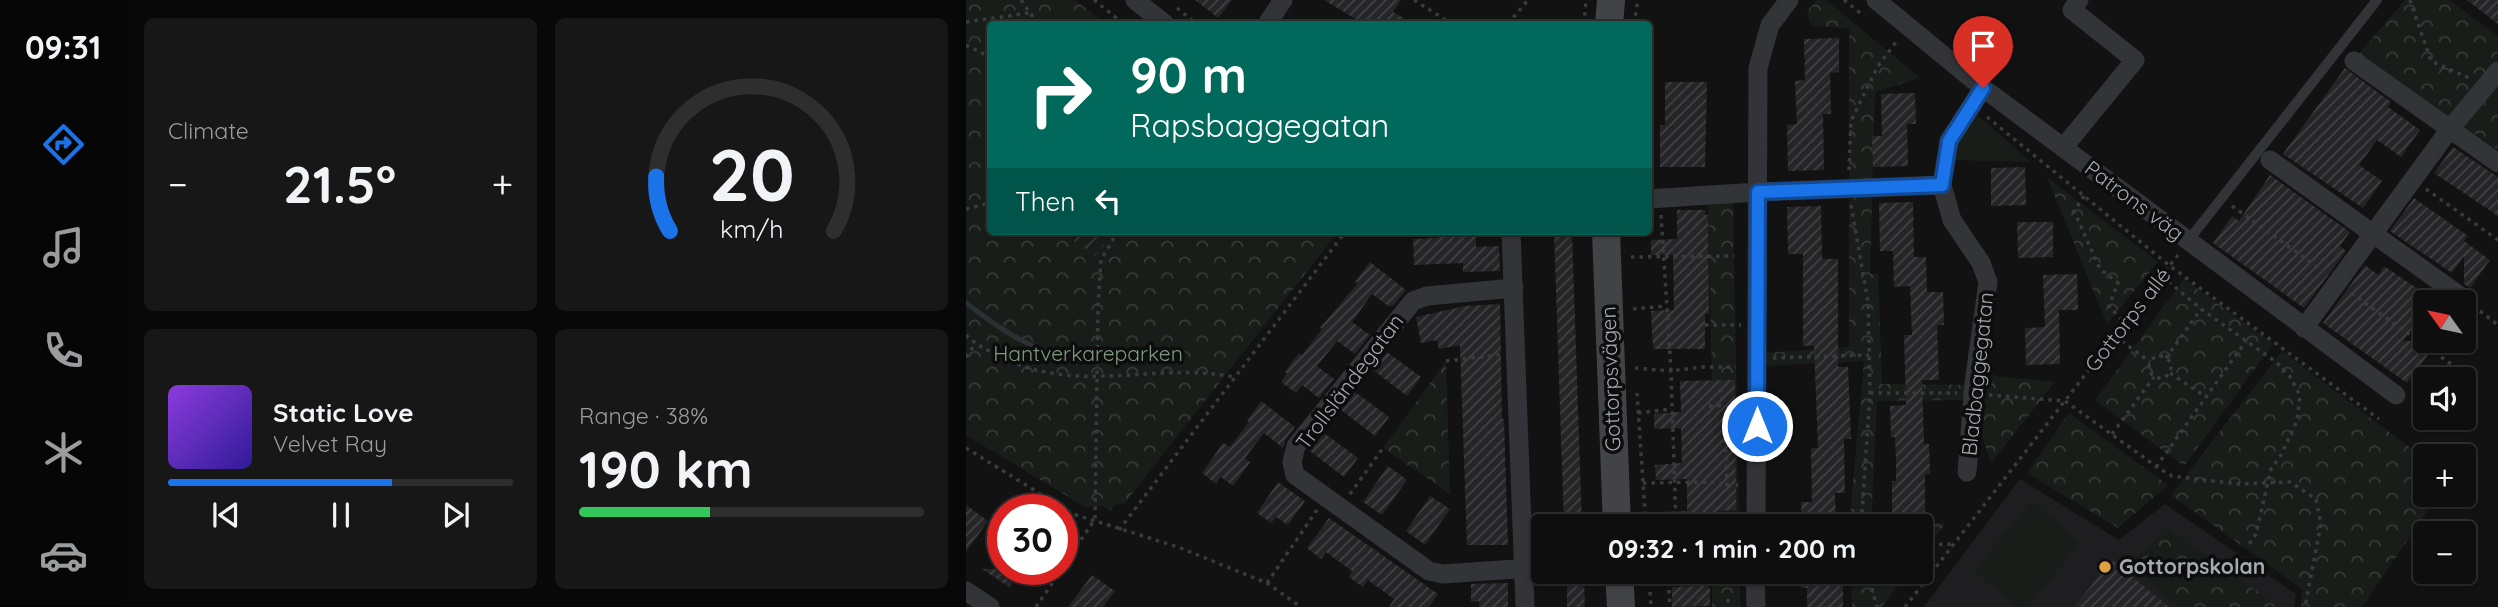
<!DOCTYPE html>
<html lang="en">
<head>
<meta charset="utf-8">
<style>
	:root { --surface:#0e0e0e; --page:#171717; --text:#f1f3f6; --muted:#9b9c9e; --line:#2e2e2e; --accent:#1a73e8 }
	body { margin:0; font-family:Quicksand,sans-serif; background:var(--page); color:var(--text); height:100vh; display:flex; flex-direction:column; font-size:26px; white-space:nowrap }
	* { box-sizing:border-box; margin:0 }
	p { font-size:23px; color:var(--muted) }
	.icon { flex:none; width:38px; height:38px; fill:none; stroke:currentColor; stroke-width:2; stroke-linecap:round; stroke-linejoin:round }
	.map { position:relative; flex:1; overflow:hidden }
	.sheet { display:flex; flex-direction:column; gap:18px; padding:18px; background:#080808; width:840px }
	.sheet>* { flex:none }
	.banner { position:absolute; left:21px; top:21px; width:665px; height:214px; border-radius:7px; box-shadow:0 2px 5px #0004,0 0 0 2px var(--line); background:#00695c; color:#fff; overflow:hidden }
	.needle { width:46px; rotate:303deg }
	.controls { position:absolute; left:1447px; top:290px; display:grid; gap:14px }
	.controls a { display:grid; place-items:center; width:63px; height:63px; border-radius:7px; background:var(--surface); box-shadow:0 2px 5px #0004,0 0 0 2px var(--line); font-size:35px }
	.speed { position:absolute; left:21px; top:494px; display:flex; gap:14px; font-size:35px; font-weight:700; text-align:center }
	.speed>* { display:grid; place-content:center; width:91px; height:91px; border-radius:50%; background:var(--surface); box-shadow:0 2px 5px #0004,0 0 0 2px var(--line); line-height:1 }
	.speed .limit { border:10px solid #d22; background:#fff; color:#111 }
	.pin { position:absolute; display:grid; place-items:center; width:60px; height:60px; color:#fff; margin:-72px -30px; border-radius:50% 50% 50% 0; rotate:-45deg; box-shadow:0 0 7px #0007 }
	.pin .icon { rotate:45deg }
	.me { position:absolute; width:77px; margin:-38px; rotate:0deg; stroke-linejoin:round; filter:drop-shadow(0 0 5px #0008) }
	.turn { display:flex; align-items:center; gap:24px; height:147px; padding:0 28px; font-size:32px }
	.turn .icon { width:91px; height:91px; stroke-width:2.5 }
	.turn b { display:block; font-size:49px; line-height:60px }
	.then { display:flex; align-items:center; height:66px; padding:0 28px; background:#0003; gap:14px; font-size:26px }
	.big { font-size:52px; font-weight:700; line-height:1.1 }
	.sheet .card { flex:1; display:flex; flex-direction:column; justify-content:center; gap:10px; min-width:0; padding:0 24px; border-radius:10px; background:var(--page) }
	.sheet .dial { align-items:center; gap:0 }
	.dial svg { height:182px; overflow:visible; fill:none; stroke:var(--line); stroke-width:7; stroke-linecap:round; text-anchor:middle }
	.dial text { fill:var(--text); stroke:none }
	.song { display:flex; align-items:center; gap:21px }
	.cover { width:84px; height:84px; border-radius:10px; background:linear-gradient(135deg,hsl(270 70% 55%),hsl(250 70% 35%)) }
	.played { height:7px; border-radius:4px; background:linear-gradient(90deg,var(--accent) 65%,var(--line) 65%) }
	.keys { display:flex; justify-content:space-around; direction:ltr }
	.heat { display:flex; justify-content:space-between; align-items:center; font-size:38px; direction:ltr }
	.charge { height:10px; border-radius:5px; background:linear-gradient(90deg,#34c759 38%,var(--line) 0) }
	.sheet .tiles { flex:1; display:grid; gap:18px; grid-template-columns:repeat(2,1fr) }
	.trip { position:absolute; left:565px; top:514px; width:402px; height:70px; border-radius:7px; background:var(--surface); box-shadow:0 2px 5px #0004,0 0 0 2px var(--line); font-weight:700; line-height:70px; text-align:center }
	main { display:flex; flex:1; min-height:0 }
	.dock { display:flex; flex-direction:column; width:126px; justify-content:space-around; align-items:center; background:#060606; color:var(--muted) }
	.dock .icon { width:49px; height:49px }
	.dock .current { color:var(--accent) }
	.dock b { font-size:32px; color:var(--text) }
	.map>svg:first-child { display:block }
	.built { fill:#1e1e20 }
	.grass { fill:#191d19 }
	.park { fill:url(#park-crowns) }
	.garden { fill:url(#garden-furrows) }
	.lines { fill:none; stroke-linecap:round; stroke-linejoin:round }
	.stream { stroke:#2a3135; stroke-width:5 }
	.building { fill:url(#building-hatch) }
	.path { stroke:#393b3f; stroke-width:3.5; stroke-dasharray:3.5 5; stroke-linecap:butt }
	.lane { stroke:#333438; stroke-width:10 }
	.street { stroke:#333438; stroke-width:19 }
	.secondary { stroke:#424347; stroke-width:28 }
	.route-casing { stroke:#114b97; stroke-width:18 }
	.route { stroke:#1a73e8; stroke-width:12 }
	.poi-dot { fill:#dca041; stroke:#0d0d0e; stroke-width:2.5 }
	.labels { text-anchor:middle; stroke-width:7; stroke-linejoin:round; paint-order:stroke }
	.street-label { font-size:21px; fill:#a5aab2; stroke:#0d0d0e }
	.park-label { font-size:21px; fill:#7e9b7e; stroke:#0d0d0e }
	.poi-label { font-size:21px; font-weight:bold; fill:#a5aab2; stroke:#0d0d0e; text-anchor:start }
</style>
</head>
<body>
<main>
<nav class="dock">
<b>09:31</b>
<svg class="icon current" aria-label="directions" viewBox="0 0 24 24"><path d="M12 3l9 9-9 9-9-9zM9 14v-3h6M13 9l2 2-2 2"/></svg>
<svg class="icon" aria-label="music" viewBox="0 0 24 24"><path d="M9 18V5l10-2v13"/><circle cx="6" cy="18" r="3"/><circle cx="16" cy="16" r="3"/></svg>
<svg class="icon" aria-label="phone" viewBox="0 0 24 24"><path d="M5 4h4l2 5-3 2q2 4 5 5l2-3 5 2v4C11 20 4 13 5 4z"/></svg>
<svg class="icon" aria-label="climate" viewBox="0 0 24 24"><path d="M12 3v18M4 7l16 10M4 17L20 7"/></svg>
<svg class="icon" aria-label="car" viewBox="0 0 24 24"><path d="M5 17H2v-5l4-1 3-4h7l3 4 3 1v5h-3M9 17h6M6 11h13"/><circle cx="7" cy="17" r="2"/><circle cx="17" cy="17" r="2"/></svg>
</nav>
<section class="sheet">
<div class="tiles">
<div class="card"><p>Climate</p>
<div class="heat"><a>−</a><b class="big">21.5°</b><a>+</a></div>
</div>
<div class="card dial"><svg viewBox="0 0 100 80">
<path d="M14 69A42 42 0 1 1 86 69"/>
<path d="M14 69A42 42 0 0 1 8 45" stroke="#1a73e8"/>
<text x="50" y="56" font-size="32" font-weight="700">20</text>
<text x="50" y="72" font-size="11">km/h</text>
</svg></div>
<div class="card">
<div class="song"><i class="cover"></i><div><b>Static Love</b><p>Velvet Ray</p></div></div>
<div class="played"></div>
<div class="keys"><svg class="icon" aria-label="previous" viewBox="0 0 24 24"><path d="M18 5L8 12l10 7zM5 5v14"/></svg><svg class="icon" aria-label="pause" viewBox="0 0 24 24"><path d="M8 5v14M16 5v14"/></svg><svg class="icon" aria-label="next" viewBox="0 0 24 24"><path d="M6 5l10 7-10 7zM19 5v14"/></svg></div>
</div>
<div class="card"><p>Range · 38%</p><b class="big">190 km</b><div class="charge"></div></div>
</div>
</section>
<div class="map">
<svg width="1532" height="607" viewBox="0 0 1532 607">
	<defs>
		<pattern id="park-crowns" width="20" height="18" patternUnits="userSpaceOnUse" patternTransform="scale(1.75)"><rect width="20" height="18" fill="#191d19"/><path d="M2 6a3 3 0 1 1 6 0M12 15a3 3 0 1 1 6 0" fill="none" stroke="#373b38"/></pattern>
		<pattern id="garden-furrows" width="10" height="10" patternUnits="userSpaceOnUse" patternTransform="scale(1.75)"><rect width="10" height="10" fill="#191d19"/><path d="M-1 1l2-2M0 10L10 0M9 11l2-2" fill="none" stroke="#373b38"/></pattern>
		<pattern id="building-hatch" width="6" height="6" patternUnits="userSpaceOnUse" patternTransform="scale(1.75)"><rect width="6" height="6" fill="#252527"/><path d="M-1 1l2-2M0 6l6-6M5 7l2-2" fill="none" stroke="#424244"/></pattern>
	</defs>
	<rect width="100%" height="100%" fill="#121213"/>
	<path class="built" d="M1054,479L1153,540L1199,504L1330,594L1328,607H958Z"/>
	<path class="grass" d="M1007,111L1065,162L985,160Z
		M1065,501L1115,542L1062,607H1052L1008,571Z"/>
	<path class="park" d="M0,0H109L140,24H24V231H373L158,504L149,505L145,511L136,506L119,507L0,435Z
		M851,0H860L954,78L909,92L904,274H912L916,384L1003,385L1001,400L911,401L905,524L980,523L956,554V527H883L898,361L796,366V353L883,347V28L845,26L841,12Z
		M1439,0H1483L1532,36V150L1393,54Z
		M1081,177L1192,262L1141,324Z
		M767,197L773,527H746V385L742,200Z
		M1218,279L1307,344L1218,466L1129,400Z
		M1316,351L1459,459L1460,495H1472L1396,607H1335L1336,589L1205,495Z
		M480,361L484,494L417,448Z
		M1022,375L1089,382L1025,463L1014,430Z
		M1103,413L1202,485L1152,528L1061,473Z
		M1200,527L1308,603V607H1213L1164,565Z
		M746,572H774V607H746Z
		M885,572H942L916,607H886Z"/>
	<path class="garden" d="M94,231H146L129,256Z"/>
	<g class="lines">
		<path class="stream" d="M0,303C29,325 64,351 101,356C121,358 145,353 166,352"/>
	</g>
	<path class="building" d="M229,0H266L252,18Z
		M358,0H435L427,12L448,24H398Z
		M1501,0H1532V24Z
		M873,38V72L864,73L865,114H857L858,170L822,171L821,125L831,124L829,81L839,80L838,39Z
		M1379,68L1425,102L1422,107L1454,130L1435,157L1411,140L1393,165L1416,181L1397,208L1317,154Z
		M699,82H741L739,167H694V125H699Z
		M949,93L950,124H941L942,166L907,167L906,136H916L915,94Z
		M1487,147L1532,177V216L1468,173Z
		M1059,167L1060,205L1025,206V168Z
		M1304,175L1384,232L1374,246L1380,251L1338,308L1247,243L1266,216L1273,221Z
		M1448,198L1502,236L1498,241L1524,260L1504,288L1498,284V256L1486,273L1424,231Z
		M947,202L948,257H960L961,292H977L978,325H971L973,380H956L958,444H963L964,474H959V512H926V481H930V460L929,437H925L924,406L940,405L938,335H946L944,286L928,287L927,251H914L913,203Z
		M855,206L856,259H872V367H882L885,439H878L879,493H869L870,527H836L835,502H846L845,448H852L848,346H837V254H822L821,207Z
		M711,210H739V215H742L743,314H739V349H687L685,311L708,310L707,255H685V240L711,239Z
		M1051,222H1087V257L1052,258Z
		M470,231H510V247L533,246L534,271L497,272V263L448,265L447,239L470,238Z
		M588,231H606L616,527H598Z
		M404,262L440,290L427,306H422L406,294L386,322L404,335L389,354L371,341L351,366L368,379L353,398L336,385L330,393L315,382L321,373L319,372L333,353L336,355L356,329L354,328L392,283L389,282Z
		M1399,265L1412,275L1418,266L1467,299L1465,303H1460V310L1437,341H1472L1441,383L1357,323Z
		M1111,274L1112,310H1093L1094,364L1060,365L1059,328L1079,327L1077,275Z
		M534,304L536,419H538L542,545H501L494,345L473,349L471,340L455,343L450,317L499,306Z
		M421,352L455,377L441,396L407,370Z
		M769,380L770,510L750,511L751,527H693L692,512L721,511V479L690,480L689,465L716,463L715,428L688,429V414L715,412L714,381Z
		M389,392L423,417L409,436L375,410Z
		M295,401L329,427L320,439L317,448L298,433L279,458L284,462L267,486L255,477L250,484L236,473L257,443L264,447L283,422L281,421Z
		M358,433L392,458L378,477L344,451Z
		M422,466L441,480L416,515L397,502Z
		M312,482L339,501L322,525L310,517L305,523L291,513Z
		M464,496L484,509L459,545L440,531Z
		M0,505L22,521L0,552Z
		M363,518L472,594L463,607H423L428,599L402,580L397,587L383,577L386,571L360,552L355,559L341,548Z
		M1146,560L1203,607H1108Z
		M16,569H56L43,587Z
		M834,572H877V607H841V588H835Z
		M126,575L149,591L137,607H102Z
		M618,581L619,607H601V582Z
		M542,583V607H513V601L505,602V584Z
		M741,586L744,588V606L706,607V587Z"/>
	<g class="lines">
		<path class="path" d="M55,0L72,24
			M128,0L158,24
			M448,0L486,24
			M878,0L898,16
			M1444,0L1465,61L1503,78
			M211,8L231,24
			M0,22L63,13
			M542,24L562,0
			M618,24L620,0
			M668,24L672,0
			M0,45L24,57
			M1021,117L1204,266L1413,419
			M883,170L885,121L912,66L930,42
			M1460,189L1532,240
			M1118,196L1108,211L1134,269L1152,283L1143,306L1159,323
			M885,205L902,302L904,393L895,527
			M1266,206L1357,271
			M0,209L24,203
			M695,215L705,371L736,367H770
			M665,257L768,256
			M1196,276L1235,309L1310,362L1325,378L1334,396L1331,421L1315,455L1305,469L1290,534L1282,546
			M1385,293L1506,379
			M667,309L700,306
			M1514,311L1532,325
			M739,325H775
			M0,335C9,344 19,349 31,355C111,397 186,361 268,377
			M1149,336L1184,362
			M1183 367a11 11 0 1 1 22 0a11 11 0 1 1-22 0Z
			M0,357L9,344
			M807,358L903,355
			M1200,358L1235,309
			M480,361L533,355
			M669,368L705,371L710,527
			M1204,373L1240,397
			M755,388L757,405
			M671,393L680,527
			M904,393H991
			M1023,395L1099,401L1194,469L1206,476L1272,484L1324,482L1350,499L1355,524L1339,607
			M743,406L769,405
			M672,413L706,409
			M1146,434L1188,377
			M0,448L107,514L212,547L301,583L335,607
			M1190,467L1280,341
			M677,483L747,482L764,486L772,485
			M761,486L759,429L769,428L768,405
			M384,494L417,448
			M153,530L380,231
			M956,545L988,544
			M96,568L129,519L132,304L135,260L152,231
			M901,572L911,607
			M301,583L351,510
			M703,590L704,607
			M684,592L685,607
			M762,599V607
			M70,607L96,569
			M939,607L1212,255"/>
		<path class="lane" d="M1222,241L1411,0"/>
		<path class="street" d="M169,0L199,24
			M910,0L1017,88L1430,395
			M301,24L317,0
			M1388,61L1532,163
			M1097,148L1169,60L1106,10L1113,0
			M1304,160L1501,301
			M682,199L792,192L976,185
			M545,231L559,607
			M548,288L461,296L447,301L330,446L326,462L329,475L463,571L477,574L578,567
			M1338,328L1484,129L1532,71
			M1001,472L1008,383L1022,282L1015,263L986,220L976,185L983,141L1017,88
			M790,527L792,68L804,25L823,0
			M789,572L790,607
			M653,576L751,572
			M0,591L24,607"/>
		<path class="secondary" d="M643,24L645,0
			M640,231L651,527
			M653,572L655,607"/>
	</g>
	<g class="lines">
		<g class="route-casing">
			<path id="route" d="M791,426L792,192L976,185L983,141L1017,88"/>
		</g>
		<use href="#route" class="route"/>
	</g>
	<circle class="poi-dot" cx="1139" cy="567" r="7"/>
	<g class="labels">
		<g class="street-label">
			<text transform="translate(1168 201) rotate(37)" y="7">Patrons väg</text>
			<text transform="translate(1162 320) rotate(-52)" y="7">Gottorps allé</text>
			<text transform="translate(1012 374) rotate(-84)" y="7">Bladbaggegatan</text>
			<text transform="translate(645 379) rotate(-92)" y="7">Gottorpsvägen</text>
			<text transform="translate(384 382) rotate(-53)" y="7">Trollsländegatan</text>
		</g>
		<g class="park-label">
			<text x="122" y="361">Hantverkareparken</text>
		</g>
		<g class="poi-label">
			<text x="1153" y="574">Gottorpskolan</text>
		</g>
	</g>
</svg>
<div class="controls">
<a><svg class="needle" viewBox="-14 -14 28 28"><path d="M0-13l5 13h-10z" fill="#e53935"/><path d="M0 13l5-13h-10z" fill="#9b9c9e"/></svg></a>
<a><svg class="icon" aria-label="sound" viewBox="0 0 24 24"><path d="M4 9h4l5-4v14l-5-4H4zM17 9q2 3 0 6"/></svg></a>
<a>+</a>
<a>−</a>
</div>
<div class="speed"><div class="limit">30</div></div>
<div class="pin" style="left:1017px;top:88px;background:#d93025"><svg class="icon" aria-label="arrive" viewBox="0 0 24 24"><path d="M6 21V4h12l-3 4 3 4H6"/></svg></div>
<svg class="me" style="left:791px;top:426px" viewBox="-20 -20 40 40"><circle r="17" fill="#1a73e8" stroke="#fff" stroke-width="3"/><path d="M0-11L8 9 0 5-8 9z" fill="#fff"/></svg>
<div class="trip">09:32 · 1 min · 200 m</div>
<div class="banner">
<div class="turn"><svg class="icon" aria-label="right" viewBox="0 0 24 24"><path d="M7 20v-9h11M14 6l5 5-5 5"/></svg><div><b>90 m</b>Rapsbaggegatan</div></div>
<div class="then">Then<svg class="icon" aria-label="left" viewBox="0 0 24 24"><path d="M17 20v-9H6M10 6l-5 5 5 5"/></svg></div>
</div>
</div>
</main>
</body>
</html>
